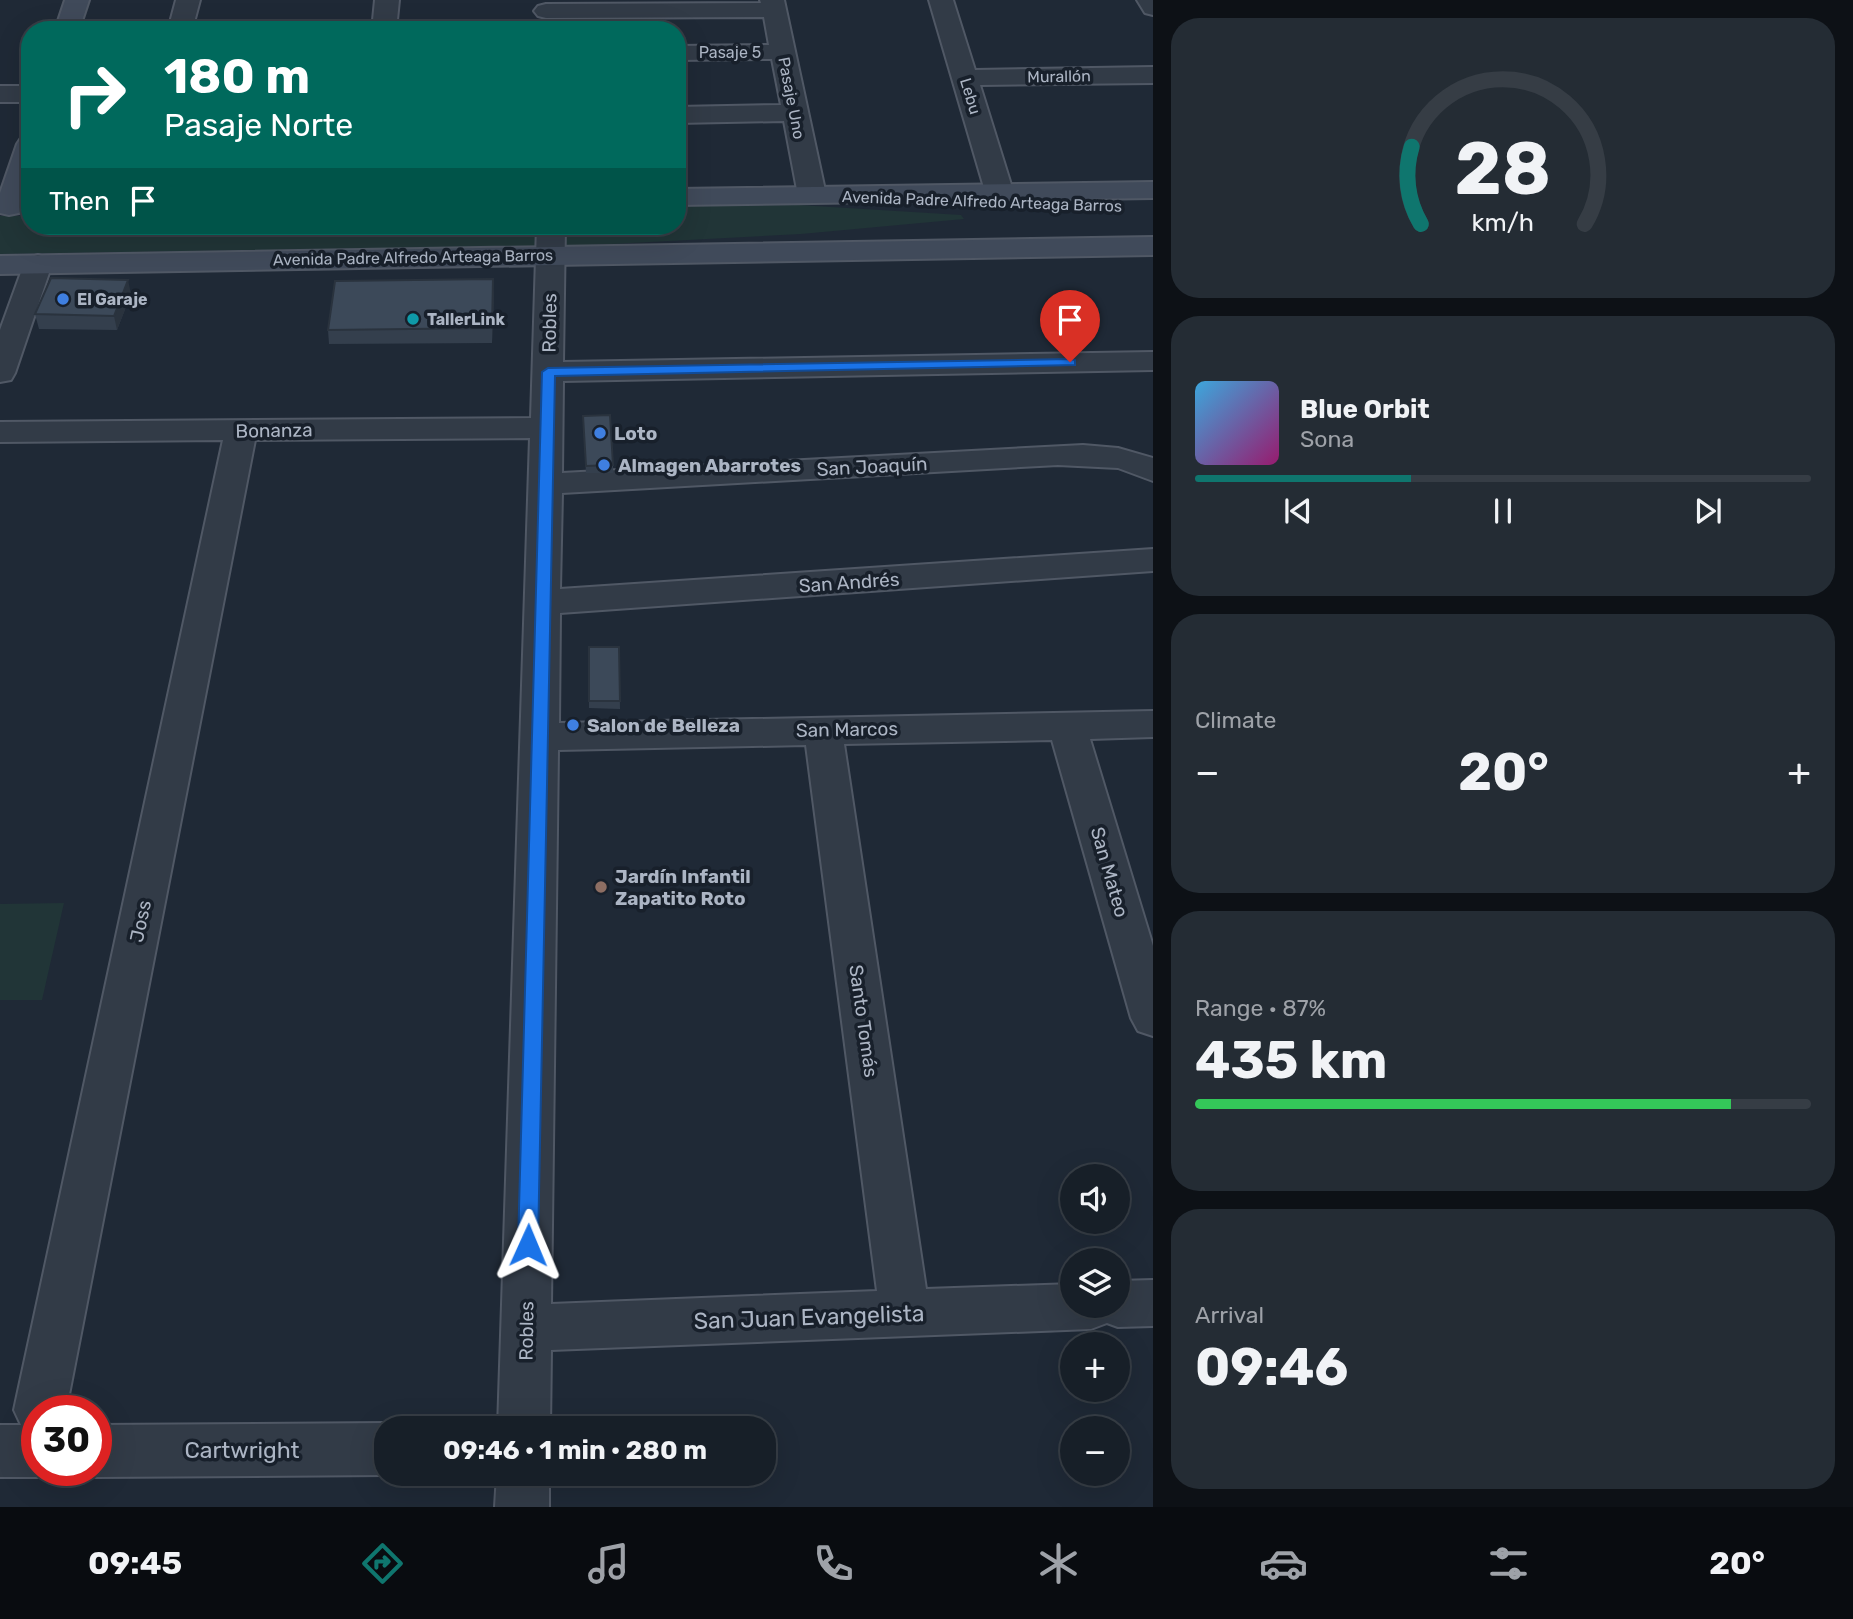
<!DOCTYPE html>
<html lang="en">
<head>
<meta charset="utf-8">
<style>
	:root { --surface:#171f28; --page:#242c34; --text:#f1f3f6; --muted:#9ea2a8; --line:#363d45; --accent:#0f766e }
	body { margin:0; font-family:Rubik,sans-serif; background:var(--page); color:var(--text); height:100vh; display:flex; flex-direction:column; font-size:26px; white-space:nowrap }
	* { box-sizing:border-box; margin:0 }
	p { font-size:23px; color:var(--muted) }
	.icon { flex:none; width:38px; height:38px; fill:none; stroke:currentColor; stroke-width:2; stroke-linecap:round; stroke-linejoin:round }
	.map { position:relative; flex:1; overflow:hidden }
	.side { display:flex; flex-direction:column; gap:18px; padding:18px; background:#0d1116; width:700px }
	.side>* { flex:none }
	.guide { position:absolute; left:21px; top:21px; width:665px; height:214px; border-radius:28px; box-shadow:0 7px 28px #0002,0 0 0 2px var(--line); background:#00695c; color:#fff; overflow:hidden }
	.controls { position:absolute; left:1060px; top:1164px; display:grid; gap:14px }
	.controls a { display:grid; place-items:center; width:70px; height:70px; border-radius:50%; background:var(--surface); box-shadow:0 7px 28px #0002,0 0 0 2px var(--line); font-size:35px }
	.speed { position:absolute; left:21px; top:1395px; display:flex; gap:14px; font-size:35px; font-weight:700; text-align:center }
	.speed>* { display:grid; place-content:center; width:91px; height:91px; border-radius:50%; background:var(--surface); box-shadow:0 7px 28px #0002,0 0 0 2px var(--line); line-height:1 }
	.speed .limit { border:10px solid #d22; background:#fff; color:#111 }
	.pin { position:absolute; display:grid; place-items:center; width:60px; height:60px; color:#fff; margin:-72px -30px; border-radius:50% 50% 50% 0; rotate:-45deg; box-shadow:0 0 7px #0007 }
	.pin .icon { rotate:45deg }
	.me { position:absolute; width:77px; margin:-38px; rotate:1deg; stroke-linejoin:round; filter:drop-shadow(0 0 5px #0008) }
	.turn { display:flex; align-items:center; gap:24px; height:147px; padding:0 28px; font-size:32px }
	.turn .icon { width:91px; height:91px; stroke-width:2.5 }
	.turn b { display:block; font-size:49px; line-height:60px }
	.then { display:flex; align-items:center; height:66px; padding:0 28px; background:#0003; gap:14px; font-size:26px }
	.big { font-size:52px; font-weight:700; line-height:1.1 }
	.side .tile { flex:1; display:flex; flex-direction:column; justify-content:center; gap:10px; min-width:0; padding:0 24px; border-radius:28px; background:var(--page) }
	.side .dial { align-items:center; gap:0 }
	.dial svg { height:182px; overflow:visible; fill:none; stroke:var(--line); stroke-width:7; stroke-linecap:round; text-anchor:middle }
	.dial text { fill:var(--text); stroke:none }
	.song { display:flex; align-items:center; gap:21px }
	.cover { width:84px; height:84px; border-radius:10px; background:linear-gradient(135deg,hsl(200 70% 55%),hsl(320 70% 35%)) }
	.played { height:7px; border-radius:4px; background:linear-gradient(90deg,var(--accent) 35%,var(--line) 35%) }
	.keys { display:flex; justify-content:space-around; direction:ltr }
	.heat { display:flex; justify-content:space-between; align-items:center; font-size:38px; direction:ltr }
	.charge { height:10px; border-radius:5px; background:linear-gradient(90deg,#34c759 87%,var(--line) 0) }
	.trip { position:absolute; left:374px; top:1416px; width:402px; height:70px; border-radius:28px; background:var(--surface); box-shadow:0 7px 28px #0002,0 0 0 2px var(--line); font-weight:700; line-height:70px; text-align:center }
	.dock { display:flex; height:112px; justify-content:space-around; align-items:center; background:#090c10; color:var(--muted) }
	.dock .icon { width:49px; height:49px }
	.dock .selected { color:var(--accent) }
	.dock b { font-size:32px; color:var(--text) }
	main { display:flex; flex:1; min-height:0 }
	.map>svg:first-child { display:block }
	.green { fill:#213537 }
	.lines { fill:none; stroke-linecap:round; stroke-linejoin:round }
	.street-casing { stroke:#505865; stroke-width:4 }
	.secondary-casing { stroke:#505865; stroke-width:4 }
	.street { fill:#323b47; fill-rule:evenodd }
	.secondary { fill:#404a5a; fill-rule:evenodd }
	.wall { fill:#343f4d }
	.shaded-wall { fill:#2a333e }
	.building { fill:#3c4959; stroke:#2a333e; stroke-width:2 }
	.route { fill:#1a73e8; stroke:#114b97; stroke-width:2 }
	.shop-dot { fill:#3f7fe0; stroke:#18202b; stroke-width:2.5 }
	.culture-dot { fill:#0f9aa8; stroke:#18202b; stroke-width:2.5 }
	.education-dot { fill:#8d6e63; stroke:#18202b; stroke-width:2.5 }
	.labels { text-anchor:middle; stroke-width:7; stroke-linejoin:round; paint-order:stroke }
	.far-street-label { font-size:16px; fill:#acb5c4; stroke:#18202b }
	.far-poi-label { font-size:16px; font-weight:bold; fill:#acb5c4; stroke:#18202b; text-anchor:start }
	.street-label { font-size:19px; fill:#acb5c4; stroke:#18202b }
	.poi-label { font-size:19px; font-weight:bold; fill:#acb5c4; stroke:#18202b; text-anchor:start }
	.near-street-label { font-size:23px; fill:#acb5c4; stroke:#18202b }
</style>
</head>
<body>
<main>
<div class="map">
<svg width="1153" height="1507" viewBox="0 0 1153 1507">
	<rect width="100%" height="100%" fill="#1f2936"/>
	<path class="green" d="M799,205L961,215L964,219L801,234L593,245L0,254V216H30V226H677V206Z
		M64,903L42,1000H0V904Z"/>
	<g class="lines">
		<g class="street-casing">
			<path id="street" d="M176,0H200L192,30H168Z
				M375,0H399L396,30H372Z
				M760,0H784L826,195L822,201L812,203L802,201L798,195L784,121L677,123V107L781,105L772,59L677,60V46L769,45L764,17L546,18L538,16L534,11L538,6L546,4L761,3Z
				M929,0H953L975,70L1153,67V83L980,85L1013,191L1009,197L999,199L989,197L985,191Z
				M1137,0H1153V15L1145,13Z
				M0,86H30V102H0Z
				M537,226H565L563,362L1153,352V370L563,381L562,473L1083,445L1118,448L1153,458V481L1118,468L1058,465L562,493L560,589L1153,549V571L560,613L559,723L1153,711V737L1090,739L1153,946V1036L1138,1031L1131,1018L1052,740L844,744L926,1289L1073,1284V1306H1118V1281L1153,1280V1326L1118,1327L1107,1323L1091,1329L551,1350L550,1428H498L530,438L255,440L66,1410H37V1470H53L37,1477H0V1425H21L14,1410L223,440L0,442V422L531,418ZM806,745L877,1291L551,1304L558,750Z
				M38,255L48,258L52,264L15,373L11,380L0,382V330L24,264L28,258Z
				M387,1423L398,1428H387V1474H389L387,1475L96,1477L80,1470H96V1425Z
				M497,1474H549V1507H495Z"/>
		</g>
		<g class="secondary-casing">
			<path id="secondary" d="M65,0H89L79,30H55Z
				M30,136C30,162 34,191 19,213L9,215L0,213V193L17,144L21,138Z
				M1153,182V198L677,205V189Z
				M1153,237V255L0,274V256Z"/>
		</g>
		<use href="#street" class="street"/>
		<use href="#secondary" class="secondary"/>
	</g>
	<path class="wall" d="M494,293L492,343L329,344L328,330Z
		M131,294L117,330L39,329L35,314Z
		M583,423L613,465V473H586Z
		M589,647H619L620,709L589,708Z"/>
	<path class="shaded-wall" d="M493,279L494,293L492,343V328Z
		M128,280L131,294L117,330L114,316Z"/>
	<path class="building" d="M51,278L128,280L114,316L35,314Z
		M493,279L492,328L328,330L335,281Z
		M610,415L613,465L586,466L583,416Z
		M589,647H619L620,701H589Z"/>
	<path class="route" d="M1070,359L1075,360V365L555,376L538,1245L535,1251L528,1254L521,1251L518,1245L542,372L548,368Z"/>
	<g class="shop-dot">
		<circle cx="63" cy="299" r="7"/>
		<circle cx="600" cy="433" r="7"/>
		<circle cx="604" cy="465" r="7"/>
		<circle cx="573" cy="725" r="7"/>
	</g>
	<circle class="culture-dot" cx="413" cy="319" r="7"/>
	<circle class="education-dot" cx="601" cy="887" r="7"/>
	<g class="labels">
		<g class="far-street-label">
			<text x="730" y="58">Pasaje 5</text>
			<text transform="translate(1059 76) rotate(-1)" y="6">Murallón</text>
			<text transform="translate(971 96) rotate(73)" y="6">Lebu</text>
			<text transform="translate(792 98) rotate(79)" y="6">Pasaje Uno</text>
			<text transform="translate(982 201) rotate(2)" y="6">Avenida Padre Alfredo Arteaga Barros</text>
			<text transform="translate(413 257) rotate(-1)" y="6">Avenida Padre Alfredo Arteaga Barros</text>
		</g>
		<g class="far-poi-label">
			<text x="77" y="305">El Garaje</text>
			<text x="427" y="325">TallerLink</text>
		</g>
		<g class="street-label">
			<text transform="translate(549 323) rotate(-89)" y="7">Robles</text>
			<text transform="translate(274 430) rotate(-1)" y="7">Bonanza</text>
			<text transform="translate(872 466) rotate(-3)" y="7">San Joaquín</text>
			<text transform="translate(849 582) rotate(-4)" y="7">San Andrés</text>
			<text transform="translate(847 729) rotate(-1)" y="7">San Marcos</text>
			<text transform="translate(1110 872) rotate(74)" y="7">San Mateo</text>
			<text transform="translate(140 921) rotate(-78)" y="7">Joss</text>
			<text transform="translate(864 1021) rotate(82)" y="7">Santo Tomás</text>
			<text transform="translate(526 1331) rotate(-89)" y="7">Robles</text>
		</g>
		<g class="poi-label">
			<text x="614" y="440">Loto</text>
			<text x="618" y="472">Almagen Abarrotes</text>
			<text x="587" y="732">Salon de Belleza</text>
			<text x="615" y="883">Jardín Infantil<tspan x="615" dy="22">Zapatito Roto</tspan></text>
		</g>
		<g class="near-street-label">
			<text transform="translate(809 1317) rotate(-2)" y="8">San Juan Evangelista</text>
			<text x="242" y="1458">Cartwright</text>
		</g>
	</g>
</svg>
<div class="controls">
<a><svg class="icon" aria-label="sound" viewBox="0 0 24 24"><path d="M4 9h4l5-4v14l-5-4H4zM17 9q2 3 0 6"/></svg></a>
<a><svg class="icon" aria-label="layers" viewBox="0 0 24 24"><path d="M12 4l9 5-9 5-9-5zM3 14l9 5 9-5"/></svg></a>
<a>+</a>
<a>−</a>
</div>
<div class="speed"><div class="limit">30</div></div>
<div class="pin" style="left:1070px;top:362px;background:#d93025"><svg class="icon" aria-label="arrive" viewBox="0 0 24 24"><path d="M6 21V4h12l-3 4 3 4H6"/></svg></div>
<svg class="me" style="left:528px;top:1245px" viewBox="-20 -20 40 40"><path d="M0-17L14 15 0 8-14 15z" fill="#1a73e8" stroke="#fff" stroke-width="4"/></svg>
<div class="trip">09:46 · 1 min · 280 m</div>
<div class="guide">
<div class="turn"><svg class="icon" aria-label="right" viewBox="0 0 24 24"><path d="M7 20v-9h11M14 6l5 5-5 5"/></svg><div><b>180 m</b>Pasaje Norte</div></div>
<div class="then">Then<svg class="icon" aria-label="arrive" viewBox="0 0 24 24"><path d="M6 21V4h12l-3 4 3 4H6"/></svg></div>
</div>
</div>
<section class="side">
<div class="tile dial"><svg viewBox="0 0 100 80">
<path d="M14 69A42 42 0 1 1 86 69"/>
<path d="M14 69A42 42 0 0 1 10 35" stroke="#0f766e"/>
<text x="50" y="56" font-size="32" font-weight="700">28</text>
<text x="50" y="72" font-size="11">km/h</text>
</svg></div>
<div class="tile">
<div class="song"><i class="cover"></i><div><b>Blue Orbit</b><p>Sona</p></div></div>
<div class="played"></div>
<div class="keys"><svg class="icon" aria-label="previous" viewBox="0 0 24 24"><path d="M18 5L8 12l10 7zM5 5v14"/></svg><svg class="icon" aria-label="pause" viewBox="0 0 24 24"><path d="M8 5v14M16 5v14"/></svg><svg class="icon" aria-label="next" viewBox="0 0 24 24"><path d="M6 5l10 7-10 7zM19 5v14"/></svg></div>
</div>
<div class="tile"><p>Climate</p>
<div class="heat"><a>−</a><b class="big">20°</b><a>+</a></div>
</div>
<div class="tile"><p>Range · 87%</p><b class="big">435 km</b><div class="charge"></div></div>
<div class="tile"><p>Arrival</p><b class="big">09:46</b></div>
</section>
</main>
<nav class="dock">
<b>09:45</b>
<svg class="icon selected" aria-label="directions" viewBox="0 0 24 24"><path d="M12 3l9 9-9 9-9-9zM9 14v-3h6M13 9l2 2-2 2"/></svg>
<svg class="icon" aria-label="music" viewBox="0 0 24 24"><path d="M9 18V5l10-2v13"/><circle cx="6" cy="18" r="3"/><circle cx="16" cy="16" r="3"/></svg>
<svg class="icon" aria-label="phone" viewBox="0 0 24 24"><path d="M5 4h4l2 5-3 2q2 4 5 5l2-3 5 2v4C11 20 4 13 5 4z"/></svg>
<svg class="icon" aria-label="climate" viewBox="0 0 24 24"><path d="M12 3v18M4 7l16 10M4 17L20 7"/></svg>
<svg class="icon" aria-label="car" viewBox="0 0 24 24"><path d="M5 17H2v-5l4-1 3-4h7l3 4 3 1v5h-3M9 17h6M6 11h13"/><circle cx="7" cy="17" r="2"/><circle cx="17" cy="17" r="2"/></svg>
<svg class="icon" aria-label="filters" viewBox="0 0 24 24"><path d="M4 7h16M4 17h16"/><circle cx="9" cy="7" r="2"/><circle cx="15" cy="17" r="2"/></svg>
<b>20°</b>
</nav>
</body>
</html>
